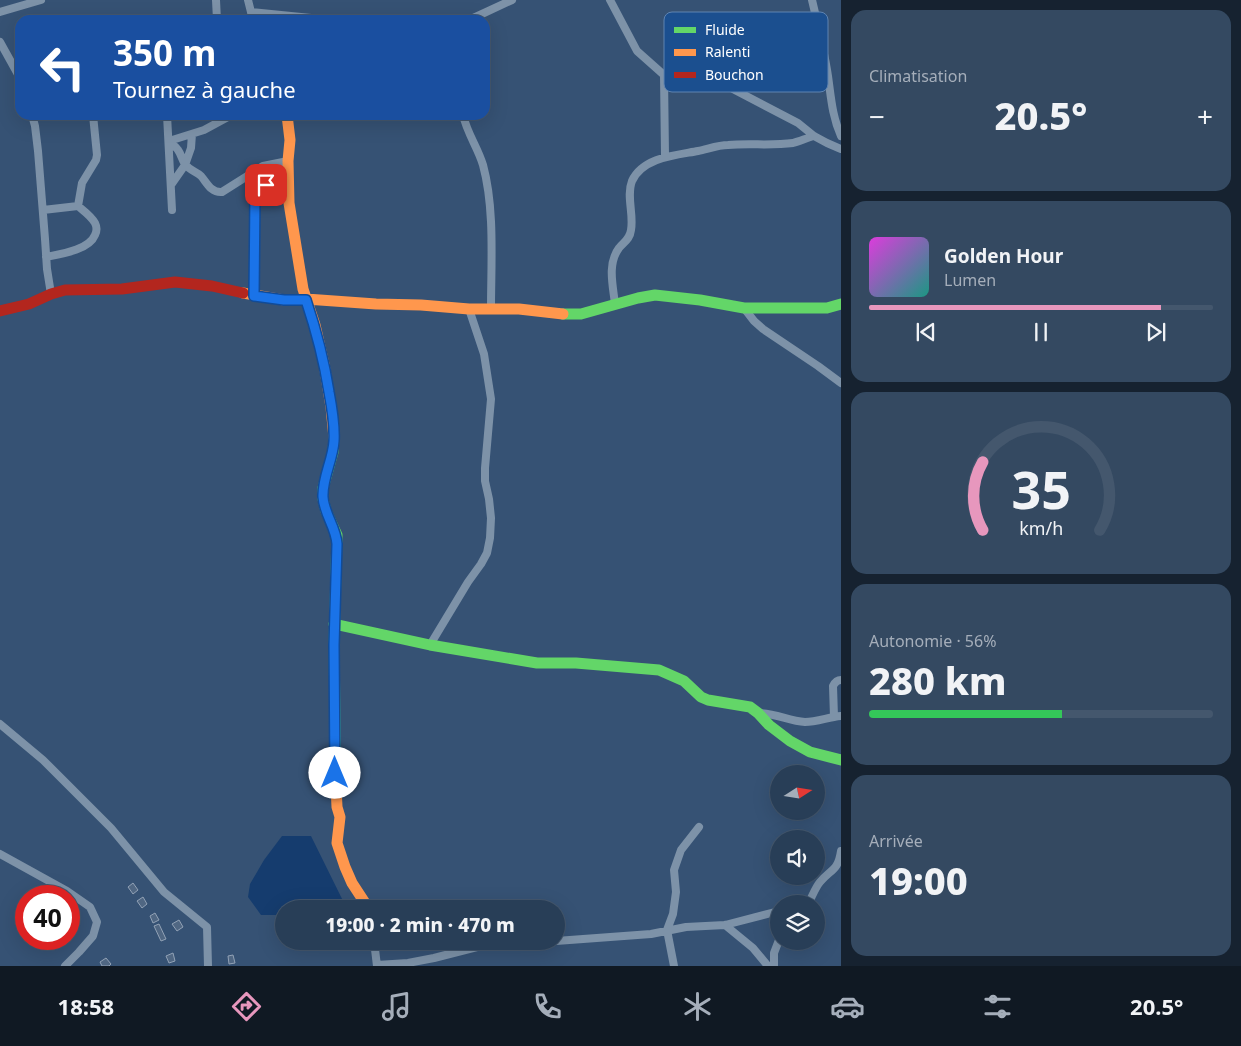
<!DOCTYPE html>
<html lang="fr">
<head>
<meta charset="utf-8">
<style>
	:root { --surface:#283e57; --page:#344961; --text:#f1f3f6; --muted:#a5aeba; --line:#44576d; --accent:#e797bd }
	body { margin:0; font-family:"Noto Sans",sans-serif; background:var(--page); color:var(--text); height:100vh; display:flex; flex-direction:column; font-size:19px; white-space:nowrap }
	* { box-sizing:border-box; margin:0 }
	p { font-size:16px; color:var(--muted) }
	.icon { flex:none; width:28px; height:28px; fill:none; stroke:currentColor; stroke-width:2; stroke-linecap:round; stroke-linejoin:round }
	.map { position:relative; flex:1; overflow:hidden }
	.panel { display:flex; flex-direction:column; gap:10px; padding:10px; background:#162230; width:400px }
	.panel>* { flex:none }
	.top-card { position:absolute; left:15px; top:15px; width:475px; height:105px; border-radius:15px; box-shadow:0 5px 20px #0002,0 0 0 1px var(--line); background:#1a4fa0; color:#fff; overflow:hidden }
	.needle { width:32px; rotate:78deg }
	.buttons { position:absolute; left:770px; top:765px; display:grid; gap:10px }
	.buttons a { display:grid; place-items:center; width:55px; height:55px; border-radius:50%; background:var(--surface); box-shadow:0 5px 20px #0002,0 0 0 1px var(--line); font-size:25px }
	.speed { position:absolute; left:15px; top:885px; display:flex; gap:10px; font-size:25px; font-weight:700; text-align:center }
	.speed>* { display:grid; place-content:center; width:65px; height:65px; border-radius:50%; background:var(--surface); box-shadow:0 5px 20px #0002,0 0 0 1px var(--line); line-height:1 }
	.speed .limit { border:8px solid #d22; background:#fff; color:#111 }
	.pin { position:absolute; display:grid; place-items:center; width:42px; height:42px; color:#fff; margin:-21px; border-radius:10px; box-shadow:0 2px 8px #0006 }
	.me { position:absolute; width:55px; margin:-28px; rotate:0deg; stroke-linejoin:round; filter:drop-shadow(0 0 4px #0008) }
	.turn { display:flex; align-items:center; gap:18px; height:105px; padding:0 15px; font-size:22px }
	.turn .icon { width:65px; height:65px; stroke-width:2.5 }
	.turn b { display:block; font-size:35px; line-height:42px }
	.big { font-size:38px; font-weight:800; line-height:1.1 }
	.panel .card { flex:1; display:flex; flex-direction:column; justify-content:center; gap:8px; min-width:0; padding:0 18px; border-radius:15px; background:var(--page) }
	.panel .dial { align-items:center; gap:0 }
	.dial svg { height:130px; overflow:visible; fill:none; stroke:var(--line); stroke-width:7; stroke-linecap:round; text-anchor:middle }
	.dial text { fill:var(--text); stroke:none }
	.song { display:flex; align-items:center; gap:15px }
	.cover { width:60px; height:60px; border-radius:8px; background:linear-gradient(135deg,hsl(300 70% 55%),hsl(170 70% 35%)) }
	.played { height:5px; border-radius:2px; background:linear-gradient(90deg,var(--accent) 85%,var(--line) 85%) }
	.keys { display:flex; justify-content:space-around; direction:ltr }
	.heat { display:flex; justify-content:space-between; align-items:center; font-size:28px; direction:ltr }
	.charge { height:8px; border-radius:4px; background:linear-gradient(90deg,#34c759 56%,var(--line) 0) }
	.trip { position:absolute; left:275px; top:900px; width:290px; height:50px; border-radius:25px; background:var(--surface); box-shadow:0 5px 20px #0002,0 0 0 1px var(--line); font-weight:800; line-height:50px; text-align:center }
	.menu { display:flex; height:80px; justify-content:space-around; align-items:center; background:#101923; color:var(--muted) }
	.menu .icon { width:35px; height:35px }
	.menu .on { color:var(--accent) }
	.menu b { font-size:22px; color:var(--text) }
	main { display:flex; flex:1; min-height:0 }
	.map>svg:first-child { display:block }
	.water { fill:#153c6e }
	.building { fill:#506783; stroke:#92a2b6 }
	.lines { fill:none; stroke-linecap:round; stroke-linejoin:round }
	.street { stroke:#7d92a8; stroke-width:8 }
	.fast { stroke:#63d668; stroke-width:11 }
	.slow { stroke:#ff974d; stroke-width:11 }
	.jam { stroke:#b3261e; stroke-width:11 }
	.route-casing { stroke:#114b97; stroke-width:12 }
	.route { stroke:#1a73e8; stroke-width:9 }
	.key { fill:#1b4f8f; stroke:#5f84b1; stroke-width:1 }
	.key-label { font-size:14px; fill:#fff }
</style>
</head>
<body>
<main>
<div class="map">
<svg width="841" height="966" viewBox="0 0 841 966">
	<rect width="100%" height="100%" fill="#365274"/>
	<path class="water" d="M282,836H311L347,909H284V915H261L248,897L250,884L264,860Z"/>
	<path class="building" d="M133,883L138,890L133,894L128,887Z
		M143,897L147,904L142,908L137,901Z
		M155,913L159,920L153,923L150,916Z
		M179,920L183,927L177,931L172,924Z
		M159,924L166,939L161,941L154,926Z
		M173,953L175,961L169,963L166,956Z
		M233,955L235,963L229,964L228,956Z
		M106,958L111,964L109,966H102L100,962Z"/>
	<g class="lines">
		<path class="street" d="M216,0L217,20
			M248,0L253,20
			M610,0L637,51L664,75L690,85L705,87L731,88L798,123L814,136L827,143L841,149
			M812,0C818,25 824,50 828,76C831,97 832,116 841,136
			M0,12L41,0
			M251,12L311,18L319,20
			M469,20L512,0
			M0,42L20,78
			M664,75L665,156
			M32,115L35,126L38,151L45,239L47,269L51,294
			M167,115L172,210
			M228,115V117L204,130L169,141C172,144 176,147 178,150C181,154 182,160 185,164C190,171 196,171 201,176C207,183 211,193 222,192L263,166L288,161
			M463,115C467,133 478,148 483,165C495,209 491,263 491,308
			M251,174L255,186V194L254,295
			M171,185L185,165L191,148L192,134
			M255,194L266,185L279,163
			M78,206L82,183L96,160L97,155L93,115
			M43,210L78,206C84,211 92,217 95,223C97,227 97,231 95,235C89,250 61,254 46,257
			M615,304C613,286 607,264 619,248C624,242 630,239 631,230C634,214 626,196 632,181C643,157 677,155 698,151C708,149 718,145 728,145C750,143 771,146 793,143C800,141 807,138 814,136
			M744,308L754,321L763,329L818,366L841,383
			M430,645L468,582L481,564L487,553L490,538L491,518L489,499L485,481V468L491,399L484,354L469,309
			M758,713C775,713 789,721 805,722C817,722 829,717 841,716
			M834,717L833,686C835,682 837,680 841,680
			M0,724L43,760L111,828L164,892L207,927L208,966
			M0,854L67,891L90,907L97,922L93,936L79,952L65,966
			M808,904C812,897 815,888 820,882C831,869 838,871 841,851
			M725,925L753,948L768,966
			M374,941L377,966
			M556,941L651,934L686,927L725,925L779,911
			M377,965L408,963L434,958L477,947L509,943L552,941
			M674,966L667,930L673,914L676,892L674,870L681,850L699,827
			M774,966V953L779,940"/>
		<path class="fast" d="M563,314H581L638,298L655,295L700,300L744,308H827L841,304
			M334,438L333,452L323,488V499L326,511L337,535L334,645L336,786
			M334,624L430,645L537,663H576L659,670L684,681L701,697L708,700L750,707L758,713L769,725L790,741L810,752L841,760"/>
		<path class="slow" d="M287,115L290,140L288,161L289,203L303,289L315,325L324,364L331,407L334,438
			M243,293L284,300L306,299L376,304L421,305L469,309H519L563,314
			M336,786L337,807L340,817L337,843L345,867L352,883L369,909"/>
		<path class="jam" d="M0,311L29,304L51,294L65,290L122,289L175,282L212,286L243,293"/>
	</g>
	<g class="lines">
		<g class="route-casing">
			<path id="route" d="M266,185L255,194L254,296L284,300H306C316,330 324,360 329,392C332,408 335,425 334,441C333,460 322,478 323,497C324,514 336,527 337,544L334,645L335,773"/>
		</g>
		<use href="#route" class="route"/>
	</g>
	<rect x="664" y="12" width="164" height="80" rx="8" class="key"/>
	<rect x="674" y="27" width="22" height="6" fill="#63d668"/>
	<rect x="674" y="49" width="22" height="7" fill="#ff974d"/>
	<rect x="674" y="72" width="22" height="6" fill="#b3261e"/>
	<g class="key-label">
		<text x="705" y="35">Fluide</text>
		<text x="705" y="57">Ralenti</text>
		<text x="705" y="80">Bouchon</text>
	</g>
</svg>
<div class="buttons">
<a><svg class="needle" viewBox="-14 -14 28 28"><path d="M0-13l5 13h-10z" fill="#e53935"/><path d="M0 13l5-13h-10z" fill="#a5aeba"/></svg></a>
<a><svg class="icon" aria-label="sound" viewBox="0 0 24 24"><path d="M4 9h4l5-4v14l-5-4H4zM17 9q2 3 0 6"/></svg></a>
<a><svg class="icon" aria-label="layers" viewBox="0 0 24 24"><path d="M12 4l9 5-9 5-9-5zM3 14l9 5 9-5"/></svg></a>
</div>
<div class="speed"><div class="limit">40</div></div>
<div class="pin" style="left:266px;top:185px;background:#d93025"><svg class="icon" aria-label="arrive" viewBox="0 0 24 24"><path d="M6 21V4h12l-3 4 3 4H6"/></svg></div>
<svg class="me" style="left:335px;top:773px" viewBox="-20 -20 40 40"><circle r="19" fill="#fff"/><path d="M0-13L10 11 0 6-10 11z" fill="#1a73e8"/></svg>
<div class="trip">19:00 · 2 min · 470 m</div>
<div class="top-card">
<div class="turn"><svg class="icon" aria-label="left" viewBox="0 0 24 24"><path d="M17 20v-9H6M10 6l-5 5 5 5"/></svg><div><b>350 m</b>Tournez à gauche</div></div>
</div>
</div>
<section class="panel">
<div class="card"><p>Climatisation</p>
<div class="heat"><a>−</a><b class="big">20.5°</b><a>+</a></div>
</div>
<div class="card">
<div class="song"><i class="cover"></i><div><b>Golden Hour</b><p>Lumen</p></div></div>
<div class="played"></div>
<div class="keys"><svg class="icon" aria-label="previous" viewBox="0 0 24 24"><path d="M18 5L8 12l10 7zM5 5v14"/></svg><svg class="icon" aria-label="pause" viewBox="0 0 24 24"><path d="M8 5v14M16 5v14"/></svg><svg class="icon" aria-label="next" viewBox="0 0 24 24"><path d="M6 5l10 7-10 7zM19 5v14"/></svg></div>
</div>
<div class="card dial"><svg viewBox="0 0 100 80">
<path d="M14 69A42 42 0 1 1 86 69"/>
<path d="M14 69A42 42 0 0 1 14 27" stroke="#e797bd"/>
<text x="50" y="56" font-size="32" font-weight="700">35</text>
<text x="50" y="72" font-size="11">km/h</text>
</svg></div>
<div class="card"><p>Autonomie · 56%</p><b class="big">280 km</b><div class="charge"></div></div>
<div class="card"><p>Arrivée</p><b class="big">19:00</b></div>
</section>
</main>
<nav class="menu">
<b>18:58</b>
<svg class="icon on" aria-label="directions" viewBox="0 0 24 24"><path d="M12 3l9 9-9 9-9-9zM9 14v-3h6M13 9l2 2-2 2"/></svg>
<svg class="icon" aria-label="music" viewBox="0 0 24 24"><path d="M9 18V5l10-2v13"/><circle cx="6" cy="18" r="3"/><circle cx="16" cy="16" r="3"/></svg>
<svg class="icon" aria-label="phone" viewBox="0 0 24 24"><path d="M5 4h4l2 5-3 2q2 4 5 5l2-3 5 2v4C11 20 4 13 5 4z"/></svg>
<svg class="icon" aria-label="climate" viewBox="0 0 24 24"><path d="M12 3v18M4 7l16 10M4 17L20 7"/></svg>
<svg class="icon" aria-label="car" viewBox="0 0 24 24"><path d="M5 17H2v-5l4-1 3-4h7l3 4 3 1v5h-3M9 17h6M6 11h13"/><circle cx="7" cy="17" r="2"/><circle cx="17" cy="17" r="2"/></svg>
<svg class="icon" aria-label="filters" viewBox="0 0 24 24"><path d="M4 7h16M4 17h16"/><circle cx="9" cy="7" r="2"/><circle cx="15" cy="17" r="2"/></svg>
<b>20.5°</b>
</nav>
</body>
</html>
